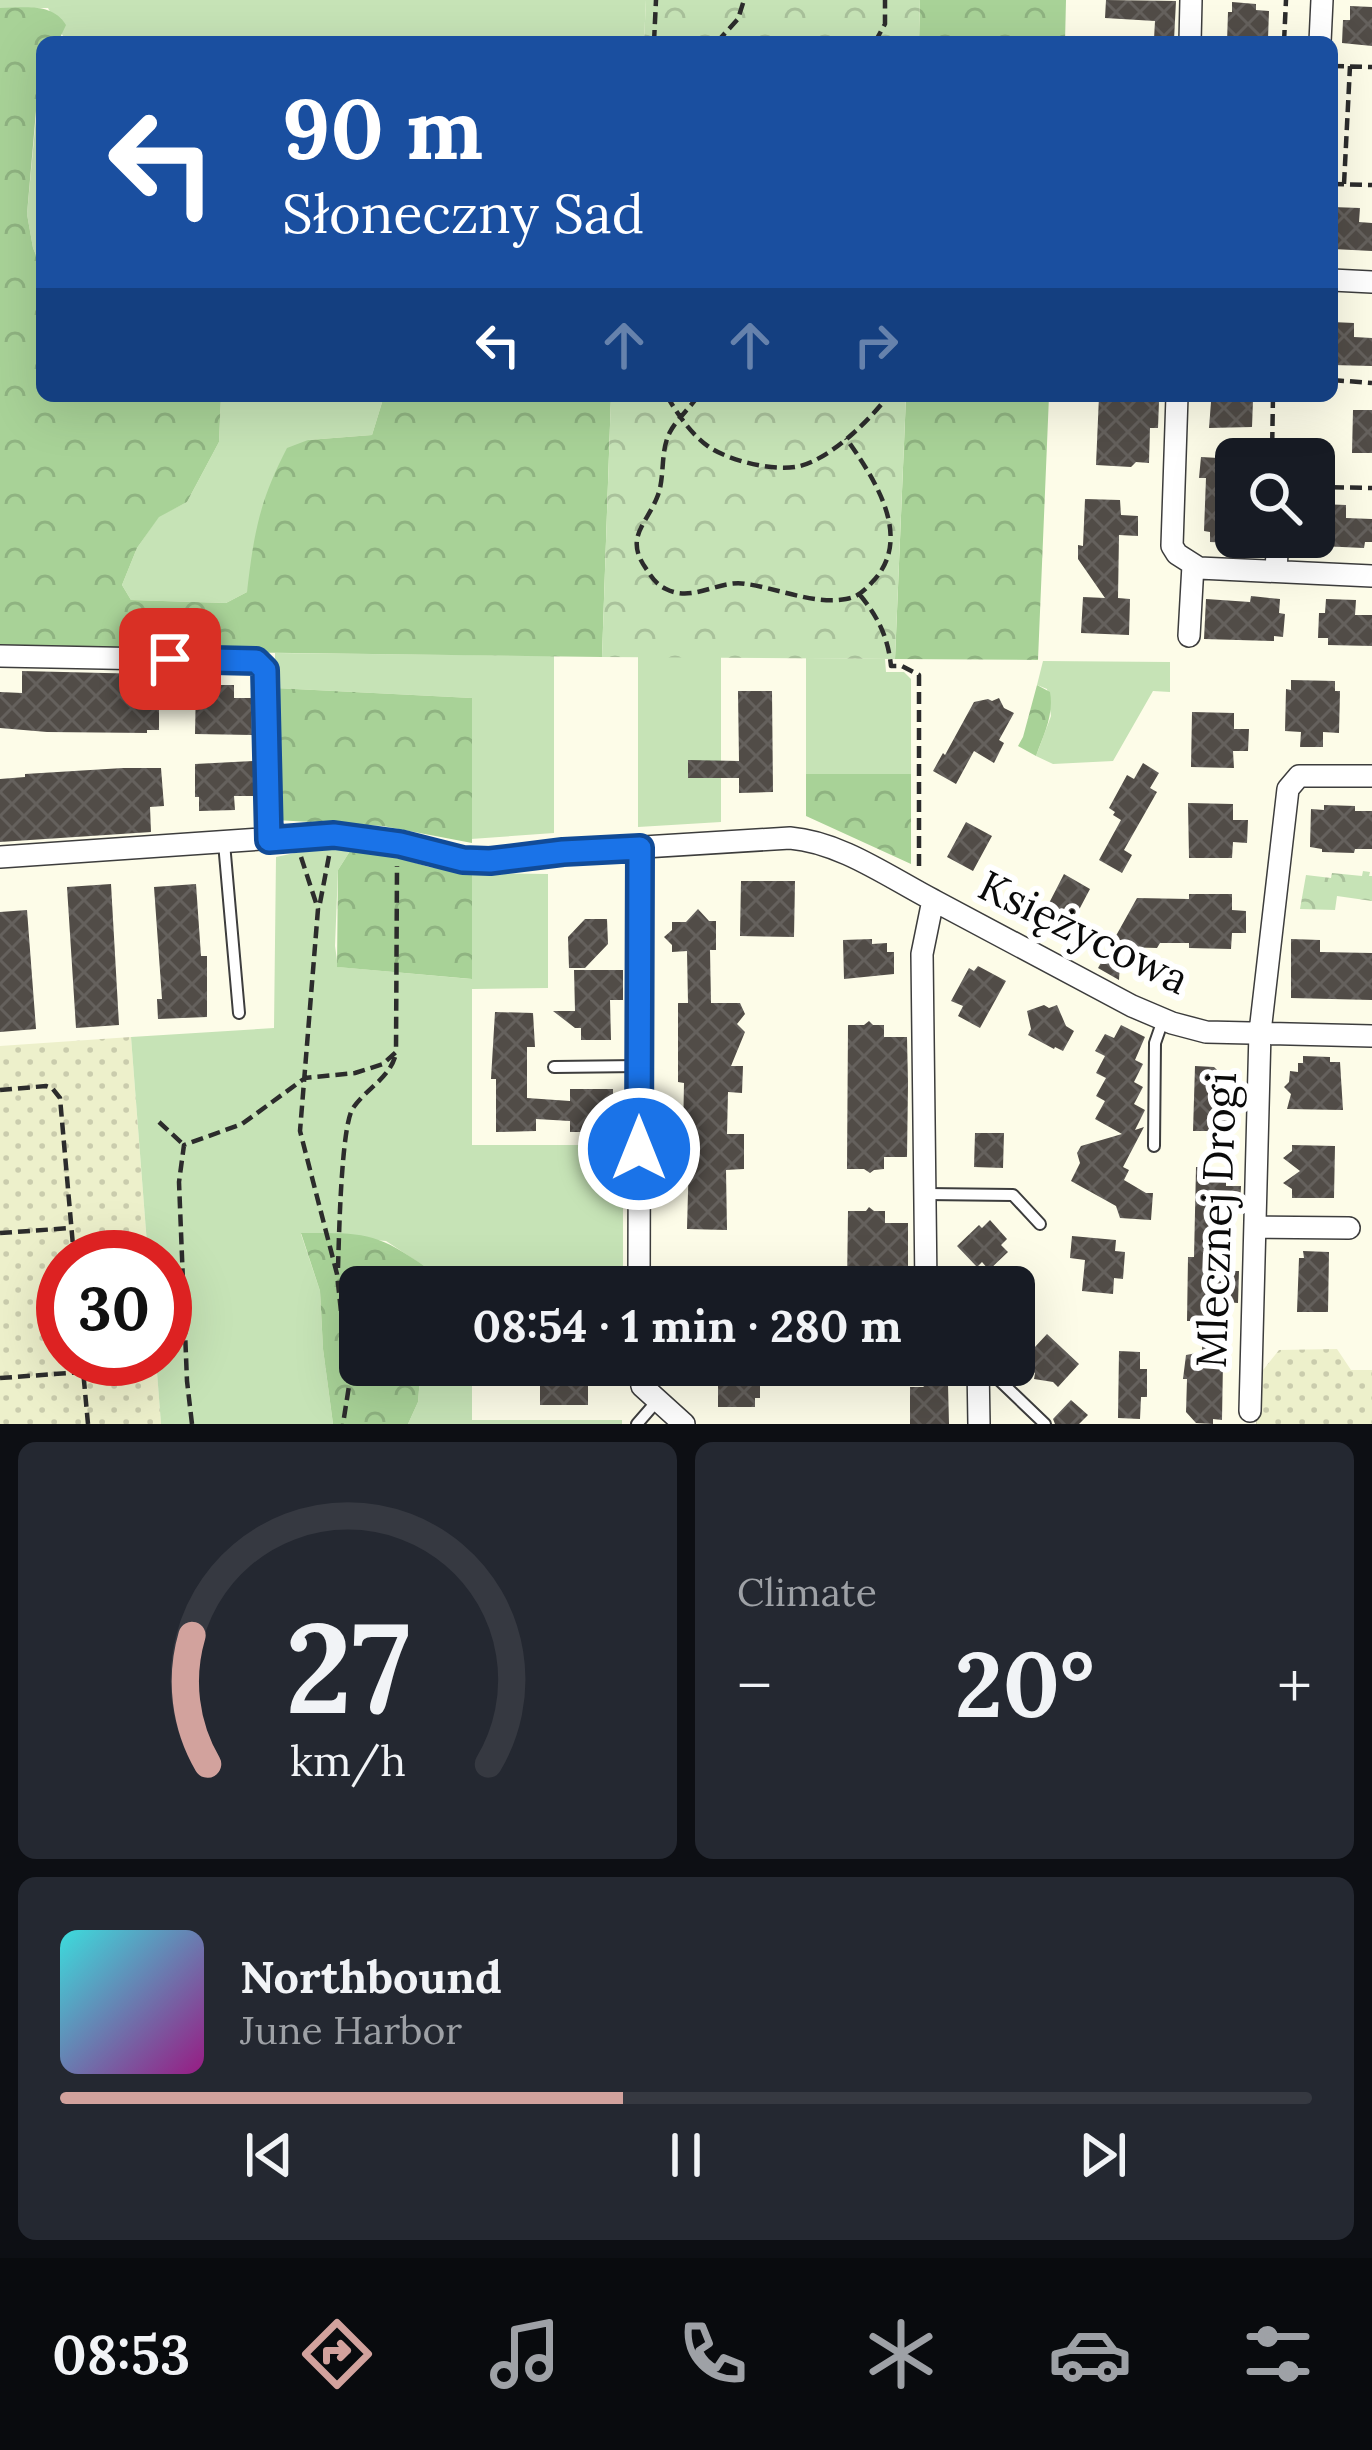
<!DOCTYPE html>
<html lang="en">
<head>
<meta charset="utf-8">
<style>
	:root { --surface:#171b24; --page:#242831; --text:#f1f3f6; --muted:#9ea1a6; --line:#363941; --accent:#d2a29d }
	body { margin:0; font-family:Lora,serif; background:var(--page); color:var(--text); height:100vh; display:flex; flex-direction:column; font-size:45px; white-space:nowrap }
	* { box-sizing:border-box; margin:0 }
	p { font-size:39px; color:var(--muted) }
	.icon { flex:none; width:66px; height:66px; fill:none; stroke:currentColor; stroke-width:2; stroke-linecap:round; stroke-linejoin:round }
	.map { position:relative; height:1424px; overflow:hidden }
	.panel { display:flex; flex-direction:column; gap:18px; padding:18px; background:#0d0f14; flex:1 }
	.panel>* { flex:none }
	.banner { position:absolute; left:36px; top:36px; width:1302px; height:366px; border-radius:18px; box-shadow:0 12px 48px #0002; background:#1a4fa0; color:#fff; overflow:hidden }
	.controls { position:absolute; left:1215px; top:438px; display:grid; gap:24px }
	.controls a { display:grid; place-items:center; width:120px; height:120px; border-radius:18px; background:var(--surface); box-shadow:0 12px 48px #0002; font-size:60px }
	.speed { position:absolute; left:36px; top:1230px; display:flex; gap:24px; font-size:60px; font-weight:700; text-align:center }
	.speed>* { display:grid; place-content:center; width:156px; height:156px; border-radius:50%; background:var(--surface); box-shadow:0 12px 48px #0002; line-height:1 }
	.speed .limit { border:18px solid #d22; background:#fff; color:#111 }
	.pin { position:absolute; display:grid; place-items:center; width:102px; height:102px; color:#fff; margin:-51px; border-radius:24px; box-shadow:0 6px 18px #0006 }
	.me { position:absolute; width:132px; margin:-66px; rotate:0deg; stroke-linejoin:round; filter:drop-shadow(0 0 9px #0008) }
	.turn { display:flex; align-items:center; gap:42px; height:252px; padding:0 48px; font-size:54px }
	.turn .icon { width:156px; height:156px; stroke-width:2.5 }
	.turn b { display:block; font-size:84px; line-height:102px }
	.lanes { display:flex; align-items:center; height:114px; padding:0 48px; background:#0003; justify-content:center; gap:60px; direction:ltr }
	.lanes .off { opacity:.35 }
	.big { font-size:90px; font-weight:700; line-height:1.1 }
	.panel .widget { flex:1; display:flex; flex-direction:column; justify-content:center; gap:18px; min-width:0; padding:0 42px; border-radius:18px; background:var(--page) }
	.panel .dial { align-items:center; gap:0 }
	.dial svg { height:312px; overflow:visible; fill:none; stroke:var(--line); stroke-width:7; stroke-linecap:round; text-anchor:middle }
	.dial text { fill:var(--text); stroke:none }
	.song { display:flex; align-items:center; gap:36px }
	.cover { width:144px; height:144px; border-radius:18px; background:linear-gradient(135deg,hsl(180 70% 55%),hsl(310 70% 35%)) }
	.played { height:12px; border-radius:6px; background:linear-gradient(90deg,var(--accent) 45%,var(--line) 45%) }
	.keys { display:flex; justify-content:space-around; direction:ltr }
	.heat { display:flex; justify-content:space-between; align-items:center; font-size:66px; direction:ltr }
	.panel .tiles { flex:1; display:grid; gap:18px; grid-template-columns:1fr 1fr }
	.widget:last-child { grid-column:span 2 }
	.trip { position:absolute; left:339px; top:1266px; width:696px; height:120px; border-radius:18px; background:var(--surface); box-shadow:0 12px 48px #0002; font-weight:700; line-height:120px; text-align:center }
	.menu { display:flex; height:192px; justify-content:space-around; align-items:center; background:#090b0e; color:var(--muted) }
	.menu .icon { width:84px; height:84px }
	.menu .active { color:var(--accent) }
	.menu b { font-size:54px; color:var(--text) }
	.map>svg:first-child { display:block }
	.farmland { fill:url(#farmland-dots) }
	.grass { fill:#c6e3b6 }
	.forest { fill:url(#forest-crowns) }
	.park { fill:url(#park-crowns) }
	.building { fill:url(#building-cross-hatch) }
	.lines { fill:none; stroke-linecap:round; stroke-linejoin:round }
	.lane-casing { stroke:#3d3d3d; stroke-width:14 }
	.street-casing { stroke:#3d3d3d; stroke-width:24 }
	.path { stroke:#2c2c2c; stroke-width:4.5; stroke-dasharray:12 6; stroke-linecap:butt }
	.lane { stroke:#fff; stroke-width:10 }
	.street { stroke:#fff; stroke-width:21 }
	.route-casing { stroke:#114b97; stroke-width:30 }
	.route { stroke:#1a73e8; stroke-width:21 }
	.labels { text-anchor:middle; stroke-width:12; stroke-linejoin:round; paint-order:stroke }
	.street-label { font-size:42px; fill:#0a0a0a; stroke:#fff }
</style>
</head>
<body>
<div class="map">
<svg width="1372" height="1424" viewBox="0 0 1372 1424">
	<defs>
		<pattern id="farmland-dots" width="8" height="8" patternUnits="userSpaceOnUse" patternTransform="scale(3)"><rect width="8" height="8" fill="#edf0cb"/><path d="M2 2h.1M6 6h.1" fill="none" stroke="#caccad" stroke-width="1.8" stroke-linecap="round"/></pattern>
		<pattern id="forest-crowns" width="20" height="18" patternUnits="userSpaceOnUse" patternTransform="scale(3)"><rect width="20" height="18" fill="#a8d297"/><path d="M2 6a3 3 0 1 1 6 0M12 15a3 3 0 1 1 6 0" fill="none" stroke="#8fb381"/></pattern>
		<pattern id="park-crowns" width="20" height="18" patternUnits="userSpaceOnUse" patternTransform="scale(3)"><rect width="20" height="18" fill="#c6e3b6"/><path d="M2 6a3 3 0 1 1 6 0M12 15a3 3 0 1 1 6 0" fill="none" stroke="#a9c19b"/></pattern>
		<pattern id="building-cross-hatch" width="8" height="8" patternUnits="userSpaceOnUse" patternTransform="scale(3)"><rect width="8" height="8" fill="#514c47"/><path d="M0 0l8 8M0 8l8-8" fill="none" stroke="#65615d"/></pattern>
	</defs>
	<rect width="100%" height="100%" fill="#fdfce8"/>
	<path class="farmland" d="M131,1037L148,1257H63V1359H156L161,1424H0V1046Z
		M1337,1349L1351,1370H1372V1424H1256L1260,1374L1279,1350Z"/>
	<path class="grass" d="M0,0H646L644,42H58L63,36L48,8H0Z
		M42,54V269L33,248L27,214Z
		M221,396H384L372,435L308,440L247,592L226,603L131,600L122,585L137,548L159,516L187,502L219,442Z
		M275,653L554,656V833L471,839L472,698L275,688Z
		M638,657H721V822L638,827Z
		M806,658L885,659L886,672H904L911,679V774H806Z
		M1043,661L1170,662V692L1153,691L1113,761L1053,764L1036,756L1051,716L1047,689L1037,685Z
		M318,848L350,851L338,870L335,946L338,967L471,979L472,873L548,874V988L472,989V1145H623V1287H425L427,1268L386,1241L301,1234L320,1291L323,1349L333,1424H161L156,1359H165V1257H148L131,1037L274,1028L276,857Z
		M421,1365H472V1420H622V1424H408L418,1402Z"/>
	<path class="forest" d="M920,0H1066L1065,42H919Z
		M0,8C24,8 52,2 66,25L58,42H42L27,214L33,248L42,269V396H65L74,401L86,396H221L219,442L187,502L159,517L137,548L122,585L131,600L226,603L247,592C254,533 259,502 287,448L308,440L372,435L384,396H611L602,657L0,649Z
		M906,396H1049L1038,660L895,659Z
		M1037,685L1050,692C1054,715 1044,734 1036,756L1018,746L1023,737Z
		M275,688L472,698V843L383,826L275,820Z
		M806,774H911V864L806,816Z
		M350,851L382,853L429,867L472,873V979L337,967L338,870Z
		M301,1233C363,1233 375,1231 427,1268L425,1287H360V1365H421L418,1402L408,1424H333L323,1349L320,1291Z"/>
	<path class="park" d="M646,0H920L919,42H644Z
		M611,396H906L895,659L602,657Z
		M1363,871L1370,872L1369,876H1372V901L1337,896L1335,910L1300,909L1306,875L1331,878L1332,873L1362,876Z"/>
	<path class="building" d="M1106,0L1176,1L1174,40L1154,39L1155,21L1105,18Z
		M1232,2L1256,4V10L1269,11L1268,39L1227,42L1228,12H1232Z
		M1350,6L1372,7V46L1342,43L1343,20H1350Z
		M1332,207L1360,208L1359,222L1372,223V251L1333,249Z
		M1332,322L1354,323V337L1372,338V366L1332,365Z
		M1099,396H1132V400L1159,401L1158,428H1150L1149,463L1136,462L1131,467L1096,465Z
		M1217,396H1238V399L1253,400L1252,427L1209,428L1211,402H1217Z
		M1353,410H1372V453H1352Z
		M1201,457L1236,459V535H1232V543L1210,542V532L1204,531L1206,478H1199Z
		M1085,499L1120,500L1121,515L1138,516V536L1119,535L1118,598L1130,599L1129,635L1081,633L1083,597L1105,598L1078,559V545L1083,546Z
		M1320,504L1346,505V518L1372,519V542H1365L1364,548L1320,546V540L1314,539V517H1319Z
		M1251,596L1280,599L1279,613L1285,614L1283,637L1274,636V641L1204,639L1206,599L1250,602Z
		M1326,599L1356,600L1355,615H1372V646L1328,645V638H1318L1319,613H1325Z
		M22,671L146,674L145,694H159V730H147V733L47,732L0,728V692L22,693Z
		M1291,680L1335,681V691H1340L1339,733L1323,732V747H1300L1301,732L1285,731L1286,689L1291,690Z
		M196,685H234V698H251L252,735L195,734Z
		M738,691H772L773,792L739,793V778H688V760L739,761Z
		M999,698L1004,708L1014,713L999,740L1004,743L994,763L974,751L956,784L933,771L943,753L945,755L974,702L988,699L992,701Z
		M1192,712L1234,713V729H1249L1248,751H1233L1234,768L1191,767Z
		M253,761V796H234L235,810L199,811V797H195V764Z
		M1143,763L1159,773L1150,788L1157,792L1124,850L1132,855L1122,873L1099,860L1121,820L1113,815L1115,812L1109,808L1127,775L1134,779Z
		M123,768H161L164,806L150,807L151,832L0,842V779L25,777V774Z
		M1188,803L1233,804V820H1248L1247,843L1233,842L1232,858H1189Z
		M1324,805L1355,806V811H1372V849H1355L1354,853L1322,852V849L1310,847L1311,809L1324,810Z
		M966,822L992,836L973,871L947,857Z
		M1064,874L1090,889L1072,923L1046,909Z
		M741,881H795L794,937L740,936Z
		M111,884L119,1025L76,1028L67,887Z
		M196,884L201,956H207V1017L158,1019L157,999H162L154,887Z
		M1189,894H1232V910L1246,911V933H1232L1231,949L1189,948V943H1160L1157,948L1121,947L1119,980L1098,968L1137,898L1189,899Z
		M698,909L709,921H716V950H710L711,1003H740L745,1014L737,1024L745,1032L731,1066H743L742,1093L728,1092L727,1134H744V1169L726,1170L727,1230L687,1229L689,1155H678V1134H683L684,1083L678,1082V1003H688L687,951L672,952V945L664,937L672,930V922H686Z
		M27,910L36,1029L0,1032V912Z
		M585,919H607L608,944L585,968H569L568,937Z
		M872,939V944L887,943V952H894V974L844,979L843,940Z
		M1291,939L1320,940V952L1372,953V1000L1291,998Z
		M978,966L1006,981L980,1028L958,1016L963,1006L951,1001L969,968L974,971Z
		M574,970H623V1000H610L611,1040H581V1028H575L553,1011H575Z
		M1044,1005L1049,1008L1057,1005L1066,1026L1074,1031L1063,1051L1055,1047L1054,1049L1028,1035L1031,1029L1027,1011Z
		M495,1012L533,1013L535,1047H527V1098L570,1101V1089H613V1132H570V1121L536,1119V1131L496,1132V1079H491Z
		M869,1021L873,1025H884V1037H907L908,1084L907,1157H884V1169L874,1170L870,1173L864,1169H847L848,1025H864Z
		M1121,1025L1145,1037L1135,1060L1143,1064L1134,1082L1143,1087L1134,1104L1145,1110L1135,1130L1144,1127L1123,1167L1129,1170L1124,1180L1146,1193H1153L1151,1220L1120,1218L1116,1206L1071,1181L1080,1163L1077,1153L1081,1146L1122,1134L1095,1119L1105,1101L1096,1096L1106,1078L1096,1073L1105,1056L1095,1051L1105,1034L1114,1038Z
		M1303,1056L1330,1057V1062H1340L1343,1110L1287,1109L1291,1094L1284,1087L1289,1082L1290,1071L1298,1072V1063H1303Z
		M1195,1066L1214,1067L1218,1071H1225L1237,1088H1242V1112L1229,1111V1125L1212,1131H1193Z
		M975,1133H1004L1003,1168L974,1167Z
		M1292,1145L1335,1146L1334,1198H1292V1189L1283,1183L1300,1171L1283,1158L1292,1151Z
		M1196,1167L1226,1168V1186H1241L1240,1209H1226L1223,1271H1239L1238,1303L1224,1302L1222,1420L1213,1419V1424L1196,1423L1186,1412L1187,1379H1183L1186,1355L1202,1352V1321H1187L1188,1257H1194Z
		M869,1207L874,1211H885V1223H908V1287H847L848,1211H866Z
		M990,1220L1007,1239L1001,1245L1008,1252L989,1270L982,1262L977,1267L957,1246L979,1225L982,1228Z
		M1072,1236L1116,1240L1115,1251L1125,1252L1123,1279L1114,1278L1113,1294L1082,1291L1085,1260L1070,1258Z
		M1303,1251L1329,1252L1328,1312H1297L1299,1258H1304Z
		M698,1267H757L756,1287H675V1270L698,1269Z
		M1047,1334L1079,1364L1058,1387L1053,1382L1034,1379L1035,1373L1022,1361Z
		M1119,1351L1140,1352V1369H1147V1397H1141L1140,1419L1118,1418Z
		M560,1365H588V1405H540V1386H546L545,1372H560Z
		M718,1365H760V1398H755V1407H718Z
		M927,1384H948L949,1424H910V1387H923Z
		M1071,1400L1088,1415L1079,1424H1055L1053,1419Z"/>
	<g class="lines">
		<g class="lane-casing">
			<path id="lane" d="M224,843L239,1013
				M554,1067L639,1066
				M1154,1146L1155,1043L1163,1020
				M926,1194L1013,1195L1040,1224
				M979,1369L998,1379L1045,1424
				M637,1424L657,1401"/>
		</g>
		<g class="street-casing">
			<path id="street" d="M1190,42L1191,0
				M1320,42L1322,0
				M1332,280L1372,282
				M1177,396L1172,546L1177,554L1199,568L1372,576
				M1276,570L1278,537
				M1189,636L1193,565
				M0,656L256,661L261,664L266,677L269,840
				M0,857L334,834L400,844L463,860L490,861L563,852L790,838C840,842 889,877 933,900
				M1255,1227L1349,1228
				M639,1287L640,848
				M926,1287L922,954L933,900L1132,1006L1172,1023L1206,1032L1372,1036
				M639,1365L642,1386L684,1424
				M978,1365L979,1424
				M1250,1411L1260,1032L1288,789L1299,776H1372"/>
		</g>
		<path class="path" d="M654,42L656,0
			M717,42L738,19L744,0
			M875,42L885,24V0
			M1284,42L1286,0
			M1332,66L1372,67
			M1332,184L1372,185
			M1344,184L1350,66
			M1332,380L1372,383
			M667,396C678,415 691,434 709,447C730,461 775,472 800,466C831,458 869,421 888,396
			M698,396C690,408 676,420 670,432C660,451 665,476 658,495C647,525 623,537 647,570C652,578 657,585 666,589C693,603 719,579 746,584C777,588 814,605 846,599C859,597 866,589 875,579C913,535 873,477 846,438
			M1273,396L1272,455L1275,459
			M1314,487L1372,488
			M860,595C878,617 888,637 891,666H902L919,675V869
			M301,857L318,909L300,1131L337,1274L349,1386L343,1424
			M320,903L329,856
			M0,1090L46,1086L52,1088L60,1098L74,1257
			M159,1122L184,1145
			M0,1233L71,1228
			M338,1268C339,1239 341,1126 353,1108C366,1089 388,1079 395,1057
			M82,1359L88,1424
			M0,1378L83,1372
			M192,1424L187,1381L179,1182L184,1145L242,1124L305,1078L355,1073L383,1064L396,1052L397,866"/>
		<use href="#lane" class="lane"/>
		<use href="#street" class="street"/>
	</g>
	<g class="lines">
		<g class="route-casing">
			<path id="route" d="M170,659L256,661L265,670L269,840L334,835L400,844L463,860L490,861L563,852L640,848L639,1149"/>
		</g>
		<use href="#route" class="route"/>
	</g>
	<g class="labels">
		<g class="street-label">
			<text transform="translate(1084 932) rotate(26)" y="15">Księżycowa</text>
			<text transform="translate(1216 1220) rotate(-88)" y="15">Mlecznej Drogi</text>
		</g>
	</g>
</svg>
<div class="controls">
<a><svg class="icon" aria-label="search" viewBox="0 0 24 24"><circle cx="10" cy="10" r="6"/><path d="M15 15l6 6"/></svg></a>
</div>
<div class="speed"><div class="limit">30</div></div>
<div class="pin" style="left:170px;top:659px;background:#d93025"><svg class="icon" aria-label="arrive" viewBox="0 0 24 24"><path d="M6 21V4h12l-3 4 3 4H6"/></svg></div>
<svg class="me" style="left:639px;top:1149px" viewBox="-20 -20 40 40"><circle r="17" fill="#1a73e8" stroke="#fff" stroke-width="3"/><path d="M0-11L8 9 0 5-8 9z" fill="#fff"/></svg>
<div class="trip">08:54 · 1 min · 280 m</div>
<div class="banner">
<div class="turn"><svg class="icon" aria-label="left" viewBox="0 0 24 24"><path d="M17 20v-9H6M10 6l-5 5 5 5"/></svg><div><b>90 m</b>Słoneczny Sad</div></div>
<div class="lanes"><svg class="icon" aria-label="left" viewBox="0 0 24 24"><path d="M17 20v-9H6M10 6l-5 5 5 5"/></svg><svg class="icon off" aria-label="ahead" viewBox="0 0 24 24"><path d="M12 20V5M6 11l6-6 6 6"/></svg><svg class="icon off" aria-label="ahead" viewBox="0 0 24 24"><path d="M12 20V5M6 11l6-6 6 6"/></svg><svg class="icon off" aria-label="right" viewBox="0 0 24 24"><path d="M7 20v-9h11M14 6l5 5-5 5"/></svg></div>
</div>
</div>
<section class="panel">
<div class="tiles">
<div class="widget dial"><svg viewBox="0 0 100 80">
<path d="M14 69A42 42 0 1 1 86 69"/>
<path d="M14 69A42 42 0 0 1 10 36" stroke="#d2a29d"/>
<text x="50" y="56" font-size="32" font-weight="700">27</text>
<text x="50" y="72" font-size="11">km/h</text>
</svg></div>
<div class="widget"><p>Climate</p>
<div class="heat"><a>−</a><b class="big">20°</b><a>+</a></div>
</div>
<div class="widget">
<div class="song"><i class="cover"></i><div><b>Northbound</b><p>June Harbor</p></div></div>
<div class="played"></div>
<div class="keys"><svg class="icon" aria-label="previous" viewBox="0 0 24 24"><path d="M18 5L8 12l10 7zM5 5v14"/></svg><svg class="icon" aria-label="pause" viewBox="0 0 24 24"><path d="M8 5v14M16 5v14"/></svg><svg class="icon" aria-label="next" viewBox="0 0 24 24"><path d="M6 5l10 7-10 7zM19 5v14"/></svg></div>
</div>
</div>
</section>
<nav class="menu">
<b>08:53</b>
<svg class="icon active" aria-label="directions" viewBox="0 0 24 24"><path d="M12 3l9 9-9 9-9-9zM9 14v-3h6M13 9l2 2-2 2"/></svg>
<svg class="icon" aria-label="music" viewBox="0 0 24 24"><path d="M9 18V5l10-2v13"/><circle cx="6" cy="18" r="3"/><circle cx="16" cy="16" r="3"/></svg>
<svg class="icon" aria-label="phone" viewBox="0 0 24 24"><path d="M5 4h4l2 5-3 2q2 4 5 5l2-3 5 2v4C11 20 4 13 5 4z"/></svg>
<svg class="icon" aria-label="climate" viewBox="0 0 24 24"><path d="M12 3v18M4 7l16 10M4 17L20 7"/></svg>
<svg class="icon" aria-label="car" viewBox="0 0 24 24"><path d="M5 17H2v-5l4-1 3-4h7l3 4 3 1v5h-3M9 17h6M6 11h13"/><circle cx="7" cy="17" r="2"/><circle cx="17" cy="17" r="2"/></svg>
<svg class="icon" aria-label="filters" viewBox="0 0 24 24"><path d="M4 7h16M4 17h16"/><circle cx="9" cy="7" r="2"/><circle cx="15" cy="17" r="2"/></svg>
</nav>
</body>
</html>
